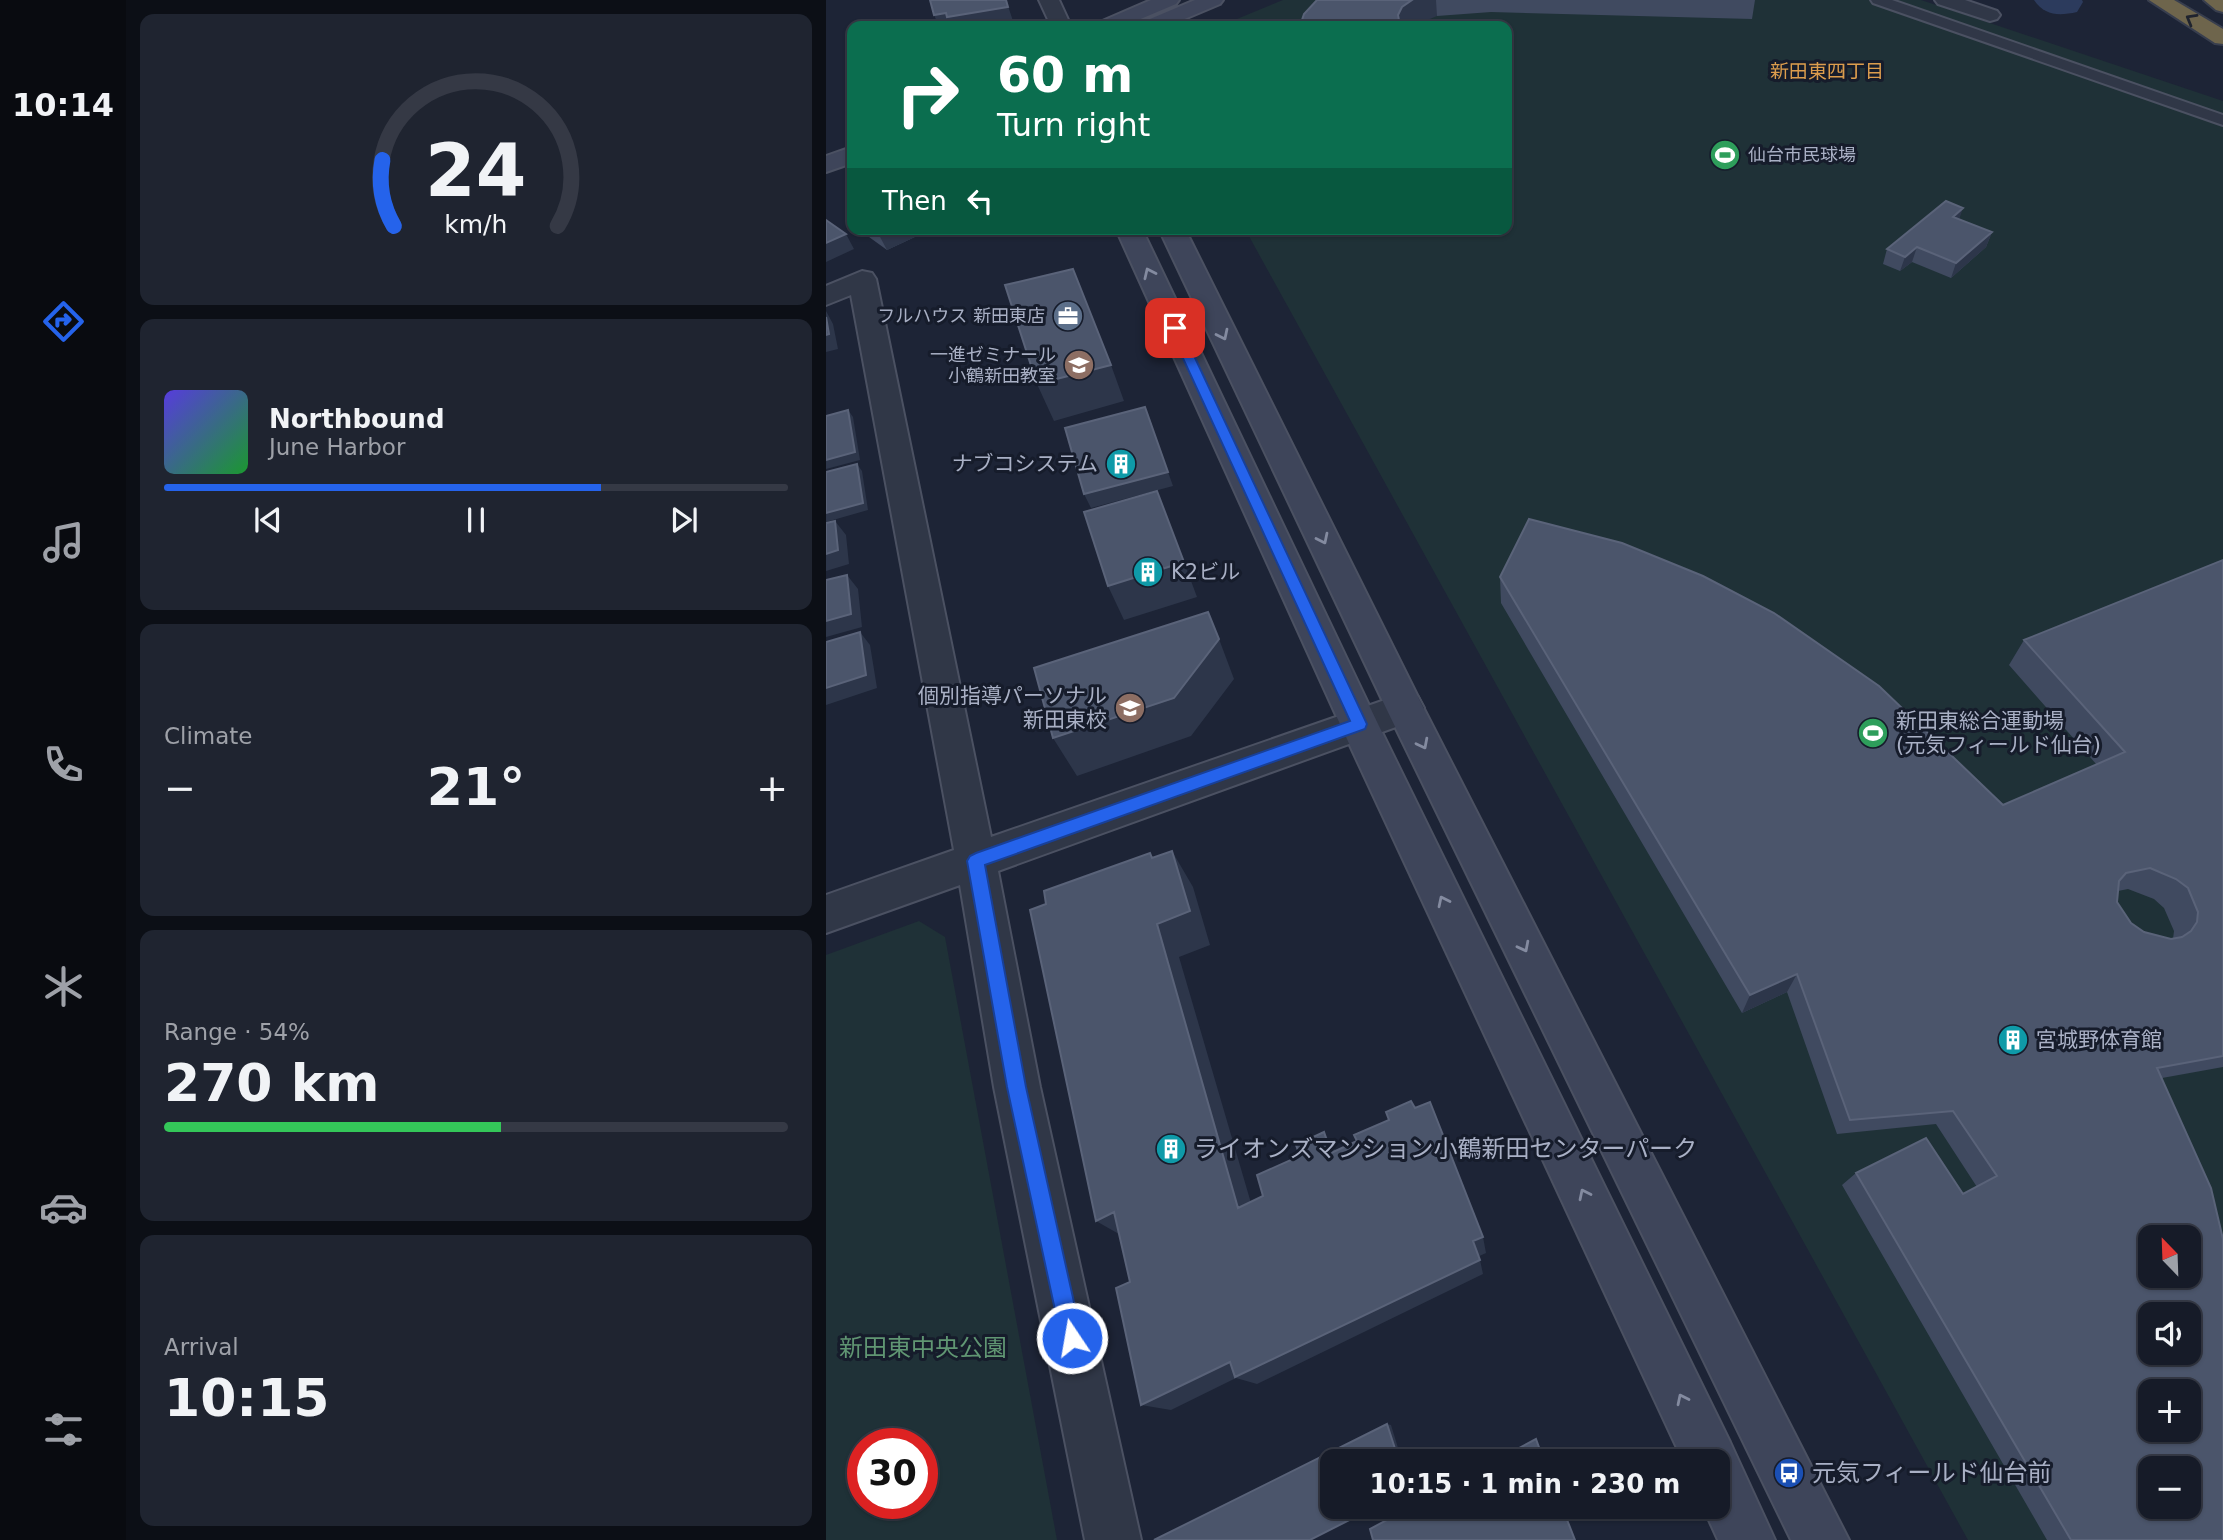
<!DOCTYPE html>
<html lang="en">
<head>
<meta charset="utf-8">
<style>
	:root { --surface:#161b28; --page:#1f2430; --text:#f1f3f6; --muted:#9ea1a8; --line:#353945; --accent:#2563eb }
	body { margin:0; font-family:"DejaVu Sans","Noto Sans JP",sans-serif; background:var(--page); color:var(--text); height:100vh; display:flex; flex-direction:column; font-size:26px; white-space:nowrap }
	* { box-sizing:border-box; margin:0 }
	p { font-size:23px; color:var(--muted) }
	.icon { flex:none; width:38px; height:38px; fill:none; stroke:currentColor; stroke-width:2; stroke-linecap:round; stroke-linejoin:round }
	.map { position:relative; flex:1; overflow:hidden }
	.details { display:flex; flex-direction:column; gap:14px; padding:14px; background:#0c0f16; width:700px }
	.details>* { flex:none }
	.top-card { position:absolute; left:21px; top:21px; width:665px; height:214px; border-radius:14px; box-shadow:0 2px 5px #0004,0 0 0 2px var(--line); background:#0b6e4f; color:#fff; overflow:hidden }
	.needle { width:46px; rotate:337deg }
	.tools { position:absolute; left:1312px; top:1225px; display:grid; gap:14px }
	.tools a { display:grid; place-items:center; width:63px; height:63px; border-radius:14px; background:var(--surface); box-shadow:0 2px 5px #0004,0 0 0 2px var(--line); font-size:35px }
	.speed { position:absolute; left:21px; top:1428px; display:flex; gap:14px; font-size:35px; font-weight:700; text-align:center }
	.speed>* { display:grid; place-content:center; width:91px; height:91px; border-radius:50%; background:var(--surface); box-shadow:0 2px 5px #0004,0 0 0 2px var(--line); line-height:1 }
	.speed .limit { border:10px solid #d22; background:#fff; color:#111 }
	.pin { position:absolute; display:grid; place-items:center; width:60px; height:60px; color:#fff; margin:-30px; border-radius:14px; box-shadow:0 4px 10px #0006 }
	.me { position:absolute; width:77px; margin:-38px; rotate:348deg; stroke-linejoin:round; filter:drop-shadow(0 0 5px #0008) }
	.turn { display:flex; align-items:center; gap:24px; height:147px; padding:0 35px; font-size:32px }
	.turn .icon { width:91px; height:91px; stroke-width:2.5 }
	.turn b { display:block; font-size:49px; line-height:60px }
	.then { display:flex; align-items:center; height:66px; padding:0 35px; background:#0003; gap:14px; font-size:26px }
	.big { font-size:52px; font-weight:600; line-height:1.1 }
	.details .widget { flex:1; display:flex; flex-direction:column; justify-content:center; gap:10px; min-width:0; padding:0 24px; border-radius:14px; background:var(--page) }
	.details .dial { align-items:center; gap:0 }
	.dial svg { height:182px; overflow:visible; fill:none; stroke:var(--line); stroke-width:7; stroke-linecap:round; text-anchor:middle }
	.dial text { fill:var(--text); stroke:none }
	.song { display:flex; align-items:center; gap:21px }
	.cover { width:84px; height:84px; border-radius:10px; background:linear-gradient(135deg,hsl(250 70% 55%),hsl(130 70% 35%)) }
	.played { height:7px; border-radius:4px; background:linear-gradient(90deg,var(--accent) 70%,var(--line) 70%) }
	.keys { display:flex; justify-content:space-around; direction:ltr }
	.heat { display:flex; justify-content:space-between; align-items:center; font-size:38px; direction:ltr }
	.charge { height:10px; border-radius:5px; background:linear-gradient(90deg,#34c759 54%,var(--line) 0) }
	.trip { position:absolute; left:494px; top:1449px; width:410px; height:70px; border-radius:14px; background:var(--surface); box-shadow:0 2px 5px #0004,0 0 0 2px var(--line); font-weight:600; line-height:70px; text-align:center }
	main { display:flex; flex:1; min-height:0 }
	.menu { display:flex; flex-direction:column; width:126px; justify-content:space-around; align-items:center; background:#090b10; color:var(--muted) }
	.menu .icon { width:49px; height:49px }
	.menu .current { color:var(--accent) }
	.menu b { font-size:32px; color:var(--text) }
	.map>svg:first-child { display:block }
	.green { fill:#1f3137; fill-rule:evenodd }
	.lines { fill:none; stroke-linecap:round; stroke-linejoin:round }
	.river { fill:#2c3b5d; fill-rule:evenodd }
	.lane-casing { stroke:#4b5162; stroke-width:4 }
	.street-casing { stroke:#4b5162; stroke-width:4 }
	.secondary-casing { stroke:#4b5162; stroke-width:4 }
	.highway-casing { stroke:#383e4e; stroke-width:4 }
	.lane { fill:#303747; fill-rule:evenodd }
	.street { fill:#303747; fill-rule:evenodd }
	.secondary { fill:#3e455a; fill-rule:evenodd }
	.highway { fill:#6e654c; fill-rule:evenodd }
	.wall { fill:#404a60; fill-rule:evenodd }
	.shaded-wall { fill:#2d364a }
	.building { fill:#4b556b; stroke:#5a6379; stroke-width:2; fill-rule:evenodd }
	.oneway { stroke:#1f232e }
	.oneway2 { stroke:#848ba0 }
	.route { fill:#2563eb; stroke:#184099; stroke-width:2 }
	.labels { text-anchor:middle; stroke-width:6; stroke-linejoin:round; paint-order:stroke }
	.far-poi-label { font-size:18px; fill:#a9b0c5; stroke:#161c2b; text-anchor:end }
	.far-neighbourhood-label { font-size:19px; fill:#dc9d4d; stroke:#161c2b }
	.poi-label { font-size:21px; fill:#a9b0c5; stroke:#161c2b; text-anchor:start }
	.near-poi-label { font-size:24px; fill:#a9b0c5; stroke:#161c2b; text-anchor:start }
	.near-park-label { font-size:24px; fill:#609673; stroke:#161c2b }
</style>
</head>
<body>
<main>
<nav class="menu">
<b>10:14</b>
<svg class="icon current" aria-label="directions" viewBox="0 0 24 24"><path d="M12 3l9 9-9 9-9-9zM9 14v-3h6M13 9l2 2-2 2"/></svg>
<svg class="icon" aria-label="music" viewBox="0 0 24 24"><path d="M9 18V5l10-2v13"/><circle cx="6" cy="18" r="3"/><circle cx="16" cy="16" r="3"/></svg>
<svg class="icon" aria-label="phone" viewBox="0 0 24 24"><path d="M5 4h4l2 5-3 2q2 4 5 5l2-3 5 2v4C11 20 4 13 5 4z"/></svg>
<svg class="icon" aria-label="climate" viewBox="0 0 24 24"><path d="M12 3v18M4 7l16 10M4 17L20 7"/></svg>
<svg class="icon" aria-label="car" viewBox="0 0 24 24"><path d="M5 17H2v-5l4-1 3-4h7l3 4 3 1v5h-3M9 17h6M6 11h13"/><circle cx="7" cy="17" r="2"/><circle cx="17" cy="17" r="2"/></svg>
<svg class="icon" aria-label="filters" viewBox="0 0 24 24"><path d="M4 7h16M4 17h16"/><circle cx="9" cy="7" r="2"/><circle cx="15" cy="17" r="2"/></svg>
</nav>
<section class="details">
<div class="widget dial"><svg viewBox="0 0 100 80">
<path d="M14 69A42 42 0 1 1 86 69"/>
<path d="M14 69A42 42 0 0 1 9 40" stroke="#2563eb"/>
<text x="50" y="56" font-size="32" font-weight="700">24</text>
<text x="50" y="72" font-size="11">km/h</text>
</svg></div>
<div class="widget">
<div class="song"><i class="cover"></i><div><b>Northbound</b><p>June Harbor</p></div></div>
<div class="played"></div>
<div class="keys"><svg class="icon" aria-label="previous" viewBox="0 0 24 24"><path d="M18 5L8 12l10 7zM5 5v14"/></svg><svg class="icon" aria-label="pause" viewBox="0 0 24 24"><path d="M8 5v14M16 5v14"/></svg><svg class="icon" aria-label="next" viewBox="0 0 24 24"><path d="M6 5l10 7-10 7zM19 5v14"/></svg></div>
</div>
<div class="widget"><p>Climate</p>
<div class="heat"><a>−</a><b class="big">21°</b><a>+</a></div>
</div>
<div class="widget"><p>Range · 54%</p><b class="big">270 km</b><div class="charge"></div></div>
<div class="widget"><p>Arrival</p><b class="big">10:15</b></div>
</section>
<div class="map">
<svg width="1397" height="1540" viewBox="0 0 1397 1540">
	<rect width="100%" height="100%" fill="#1d2436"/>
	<path class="green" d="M457,0H1095L1397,101V1540H1142L419,229H681V26H394ZM1325,1237H1363V1276H1325ZM1325,1314H1363V1353H1325ZM1325,1391H1363V1430H1325ZM1325,1468H1363V1507H1325Z
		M93,921L119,937L231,1540H0V955ZM37,1444H96V1503H37Z"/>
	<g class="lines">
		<path class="river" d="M1208,0H1256L1257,2L1251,12C1233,16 1219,16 1208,0Z"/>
		<g class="lane-casing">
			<path id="lane" d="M1045,0H1066L1397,115V125L1047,3Z"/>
		</g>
		<g class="street-casing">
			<path id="street" d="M213,0H233L245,26H225Z
				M1109,0H1139L1171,11L1174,15L1171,19L1164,21L1112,4Z
				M36,271L46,273L50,279L165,837L579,693L592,697L598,708L592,719L172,871L214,1087L315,1540H259L168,1087L134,885L0,933V895L128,850L25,295L0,305V286Z"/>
		</g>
		<g class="secondary-casing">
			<path id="secondary" d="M325,0H353L350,4L298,26H270L274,22Z
				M369,0H397L394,4L342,26H313L317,22Z
				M26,147V163L0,172V156Z
				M290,229H316L552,724L904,1442L949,1540H892L877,1507H891V1461H857L514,724Z
				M333,229H359L597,707L1023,1540H965L560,708Z"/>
		</g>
		<g class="highway-casing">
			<path id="highway" d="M1323,0H1348L1397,29V44L1389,43Z
				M1378,0H1397V12L1390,10Z"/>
		</g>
		<use href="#lane" class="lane"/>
		<use href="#street" class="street"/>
		<use href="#secondary" class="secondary"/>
		<use href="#highway" class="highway"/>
	</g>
	<path class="wall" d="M491,0H929L926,19L665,12L611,16Z
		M1133,219L1166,232L1160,247L1125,278L1086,262L1074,271L1057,264L1061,249Z
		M32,229H106L61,250Z
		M1397,560V1067L1336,1078L1397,1540H1221L1016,1185L1030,1173L1137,1194L1151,1187L1110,1124L1011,1134L961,992L916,1013L675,603L674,577L1177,805L1271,765L1183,665L1198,640ZM1302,889L1328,899L1338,908L1348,931L1347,939H1345L1318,932L1305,923L1291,902L1292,891Z"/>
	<path class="shaded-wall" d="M180,0L187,21L156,26H113L108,15Z
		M586,0H610L611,16L587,26H573L572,15L576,7Z
		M1137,208L1132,223L1127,217Z
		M66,229H106L61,250L53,235Z
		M1166,232L1160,247L1125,278L1130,263Z
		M20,234L28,249L0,262V243Z
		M1091,247L1086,262L1074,271L1079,257Z
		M0,311L7,324L12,349L0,352Z
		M285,365L298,401L228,421L211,384Z
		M319,407L347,486L265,508L258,494Z
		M22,410L27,417L34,460L0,469V460Z
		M31,464L36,471L42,510L0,522V513Z
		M9,521L20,535L23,564L0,571V554Z
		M358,562L371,597L298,620L282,586Z
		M21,575L32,589L36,627L0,637V621Z
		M34,632L44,645L51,688L0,705V688Z
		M393,639L408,679L365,736L251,776L227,738Z
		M346,851L367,887L384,945L353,957L432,1227L412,1208L331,924Z
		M971,974L961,992L916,1013L924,995Z
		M498,1132L512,1155L505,1153Z
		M288,1212L300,1238L270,1221Z
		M657,1237L660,1253L651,1257L647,1241Z
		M654,1260L657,1274L431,1384L410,1378L345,1410L315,1405L404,1362Z
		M561,1424L565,1425L576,1461H573Z
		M549,1507H551L484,1540Z"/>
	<path class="building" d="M104,0H180L182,7L121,17L120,13L108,15Z
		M491,0H586L576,7L572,15L574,26H474L478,14Z
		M1120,201L1137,208L1127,217L1166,232L1130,263L1091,247L1079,257L1061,249Z
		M0,220L20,234L0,243Z
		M44,229H66L53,235Z
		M247,269L285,365L211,384L179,285Z
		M0,317L3,334L0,335Z
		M319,407L342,472L258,494L239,428Z
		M22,410L29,452L0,460V416Z
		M31,464L37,503L0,513V472Z
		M331,491L358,562L282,586L258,512Z
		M703,519L796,543L877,576L948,613L1053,686L1177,805L1299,752L1198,640L1397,560V1056L1331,1068L1385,1188L1397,1239V1540H1245L1030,1173L1100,1138L1137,1194L1171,1176L1127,1111L1024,1120L971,974L924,995L674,577ZM1324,868L1350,879L1362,888L1372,912L1371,922L1365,931L1356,937L1345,939L1318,932L1305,923L1291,902L1293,881L1300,873ZM1325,1237H1363V1276H1325ZM1325,1314H1363V1353H1325ZM1325,1391H1363V1430H1325ZM1325,1468H1363V1507H1325Z
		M9,521L12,550L0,554V523Z
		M21,575L25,614L0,621V580Z
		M382,612L393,639L348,698L227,738L208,668Z
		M34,632L40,675L0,688V642Z
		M346,851L364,911L331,924L412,1208L437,1196L431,1175L474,1156L470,1145L498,1132L505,1153L531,1141L528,1135L563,1120L560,1112L585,1101L589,1108L604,1102L657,1237L647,1241L654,1260L409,1377L404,1362L315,1405L290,1288L304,1282L288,1212L270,1221L204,910L220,904L218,891L324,853L326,858Z
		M561,1424L573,1461H506V1507H549L484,1540H328Z
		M710,1439L718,1461H669Z
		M585,1507H736L749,1540H547L544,1529Z"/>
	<defs><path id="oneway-chevron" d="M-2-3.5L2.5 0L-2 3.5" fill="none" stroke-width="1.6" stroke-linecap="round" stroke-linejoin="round" transform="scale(1.75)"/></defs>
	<use class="oneway" href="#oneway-chevron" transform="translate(1365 19) rotate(-150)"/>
	<g class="oneway2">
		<use href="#oneway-chevron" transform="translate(323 273) rotate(-115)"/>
		<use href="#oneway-chevron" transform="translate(397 335) rotate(64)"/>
		<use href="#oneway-chevron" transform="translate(497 539) rotate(64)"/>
		<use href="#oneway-chevron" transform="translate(597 744) rotate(63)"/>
		<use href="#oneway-chevron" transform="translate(617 901) rotate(-116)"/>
		<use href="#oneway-chevron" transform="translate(698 947) rotate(63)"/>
		<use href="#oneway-chevron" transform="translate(758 1194) rotate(-116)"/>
		<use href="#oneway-chevron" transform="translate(856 1399) rotate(-116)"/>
	</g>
	<path class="route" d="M349,325L355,328L541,724L539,729L159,865L200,1087L256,1338L253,1345L246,1348L238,1345L235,1338L181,1087L141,861L144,856L150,853L524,721L343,328Z"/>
	<defs>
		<g id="stadium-disc" transform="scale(1.575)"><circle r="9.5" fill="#2e9e5b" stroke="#161c2b"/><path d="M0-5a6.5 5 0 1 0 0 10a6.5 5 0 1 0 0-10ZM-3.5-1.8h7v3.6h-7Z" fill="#fff"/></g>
		<g id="office-disc" transform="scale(1.575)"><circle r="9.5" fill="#5c6f8a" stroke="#161c2b"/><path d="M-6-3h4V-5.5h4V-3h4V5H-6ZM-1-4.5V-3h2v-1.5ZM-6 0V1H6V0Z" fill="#fff"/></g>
		<g id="school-disc" transform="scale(1.575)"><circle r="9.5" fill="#8d6e63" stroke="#161c2b"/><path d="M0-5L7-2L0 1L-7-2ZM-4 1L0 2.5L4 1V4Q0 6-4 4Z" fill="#fff"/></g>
		<g id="building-disc" transform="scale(1.575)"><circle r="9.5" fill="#0f9aa8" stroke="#161c2b"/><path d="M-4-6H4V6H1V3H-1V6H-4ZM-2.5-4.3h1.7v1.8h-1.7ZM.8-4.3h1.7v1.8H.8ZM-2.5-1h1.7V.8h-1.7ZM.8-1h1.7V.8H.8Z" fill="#fff"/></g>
		<g id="bus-disc" transform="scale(1.575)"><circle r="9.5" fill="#1a4fb4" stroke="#161c2b"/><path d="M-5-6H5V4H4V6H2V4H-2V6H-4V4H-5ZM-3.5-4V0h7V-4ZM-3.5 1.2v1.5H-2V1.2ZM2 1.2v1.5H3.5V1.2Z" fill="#fff"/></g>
	</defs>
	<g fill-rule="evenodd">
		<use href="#stadium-disc" x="899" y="155"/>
		<use href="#office-disc" x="242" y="316"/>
		<use href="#school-disc" x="253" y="365"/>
		<use href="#building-disc" x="295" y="464"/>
		<use href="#building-disc" x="322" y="572"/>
		<use href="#school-disc" x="304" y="708"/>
		<use href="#stadium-disc" x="1047" y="733"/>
		<use href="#building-disc" x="1187" y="1040"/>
		<use href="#building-disc" x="345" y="1149"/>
		<use href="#bus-disc" x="963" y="1473"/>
	</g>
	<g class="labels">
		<g class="far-poi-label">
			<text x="922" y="161" text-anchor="start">仙台市民球場</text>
			<text x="219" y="322">フルハウス 新田東店</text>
			<text x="230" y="361">一進ゼミナール<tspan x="230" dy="21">小鶴新田教室</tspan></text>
		</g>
		<g class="far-neighbourhood-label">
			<text x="1001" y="78">新田東四丁目</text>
		</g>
		<g class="poi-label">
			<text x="272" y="471" text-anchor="end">ナブコシステム</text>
			<text x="345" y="579">K2ビル</text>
			<text x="281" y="703" text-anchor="end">個別指導パーソナル<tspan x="281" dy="24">新田東校</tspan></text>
			<text x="1070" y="728">新田東総合運動場<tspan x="1070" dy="24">(元気フィールド仙台)</tspan></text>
			<text x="1210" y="1047">宮城野体育館</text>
		</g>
		<g class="near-poi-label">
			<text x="368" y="1157">ライオンズマンション小鶴新田センターパーク</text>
			<text x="986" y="1481">元気フィールド仙台前</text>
		</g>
		<g class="near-park-label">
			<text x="97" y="1356">新田東中央公園</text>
		</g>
	</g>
</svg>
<div class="tools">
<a><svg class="needle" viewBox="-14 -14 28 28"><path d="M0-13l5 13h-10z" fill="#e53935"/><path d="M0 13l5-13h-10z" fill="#9ea1a8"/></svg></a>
<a><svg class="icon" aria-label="sound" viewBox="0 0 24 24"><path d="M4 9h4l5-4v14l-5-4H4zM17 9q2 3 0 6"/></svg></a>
<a>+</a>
<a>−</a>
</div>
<div class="speed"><div class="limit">30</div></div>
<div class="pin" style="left:349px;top:328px;background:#d93025"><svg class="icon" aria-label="arrive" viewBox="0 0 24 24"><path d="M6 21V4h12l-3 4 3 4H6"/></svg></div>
<svg class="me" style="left:246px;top:1338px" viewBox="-20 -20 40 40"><circle r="17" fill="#2563eb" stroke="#fff" stroke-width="3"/><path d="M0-11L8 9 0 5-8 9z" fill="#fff"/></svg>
<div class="trip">10:15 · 1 min · 230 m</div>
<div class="top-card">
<div class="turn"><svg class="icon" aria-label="right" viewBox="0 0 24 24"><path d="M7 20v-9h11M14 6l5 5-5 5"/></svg><div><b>60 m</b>Turn right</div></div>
<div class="then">Then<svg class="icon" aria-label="left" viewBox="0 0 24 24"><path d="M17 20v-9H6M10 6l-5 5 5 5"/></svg></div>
</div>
</div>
</main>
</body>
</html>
